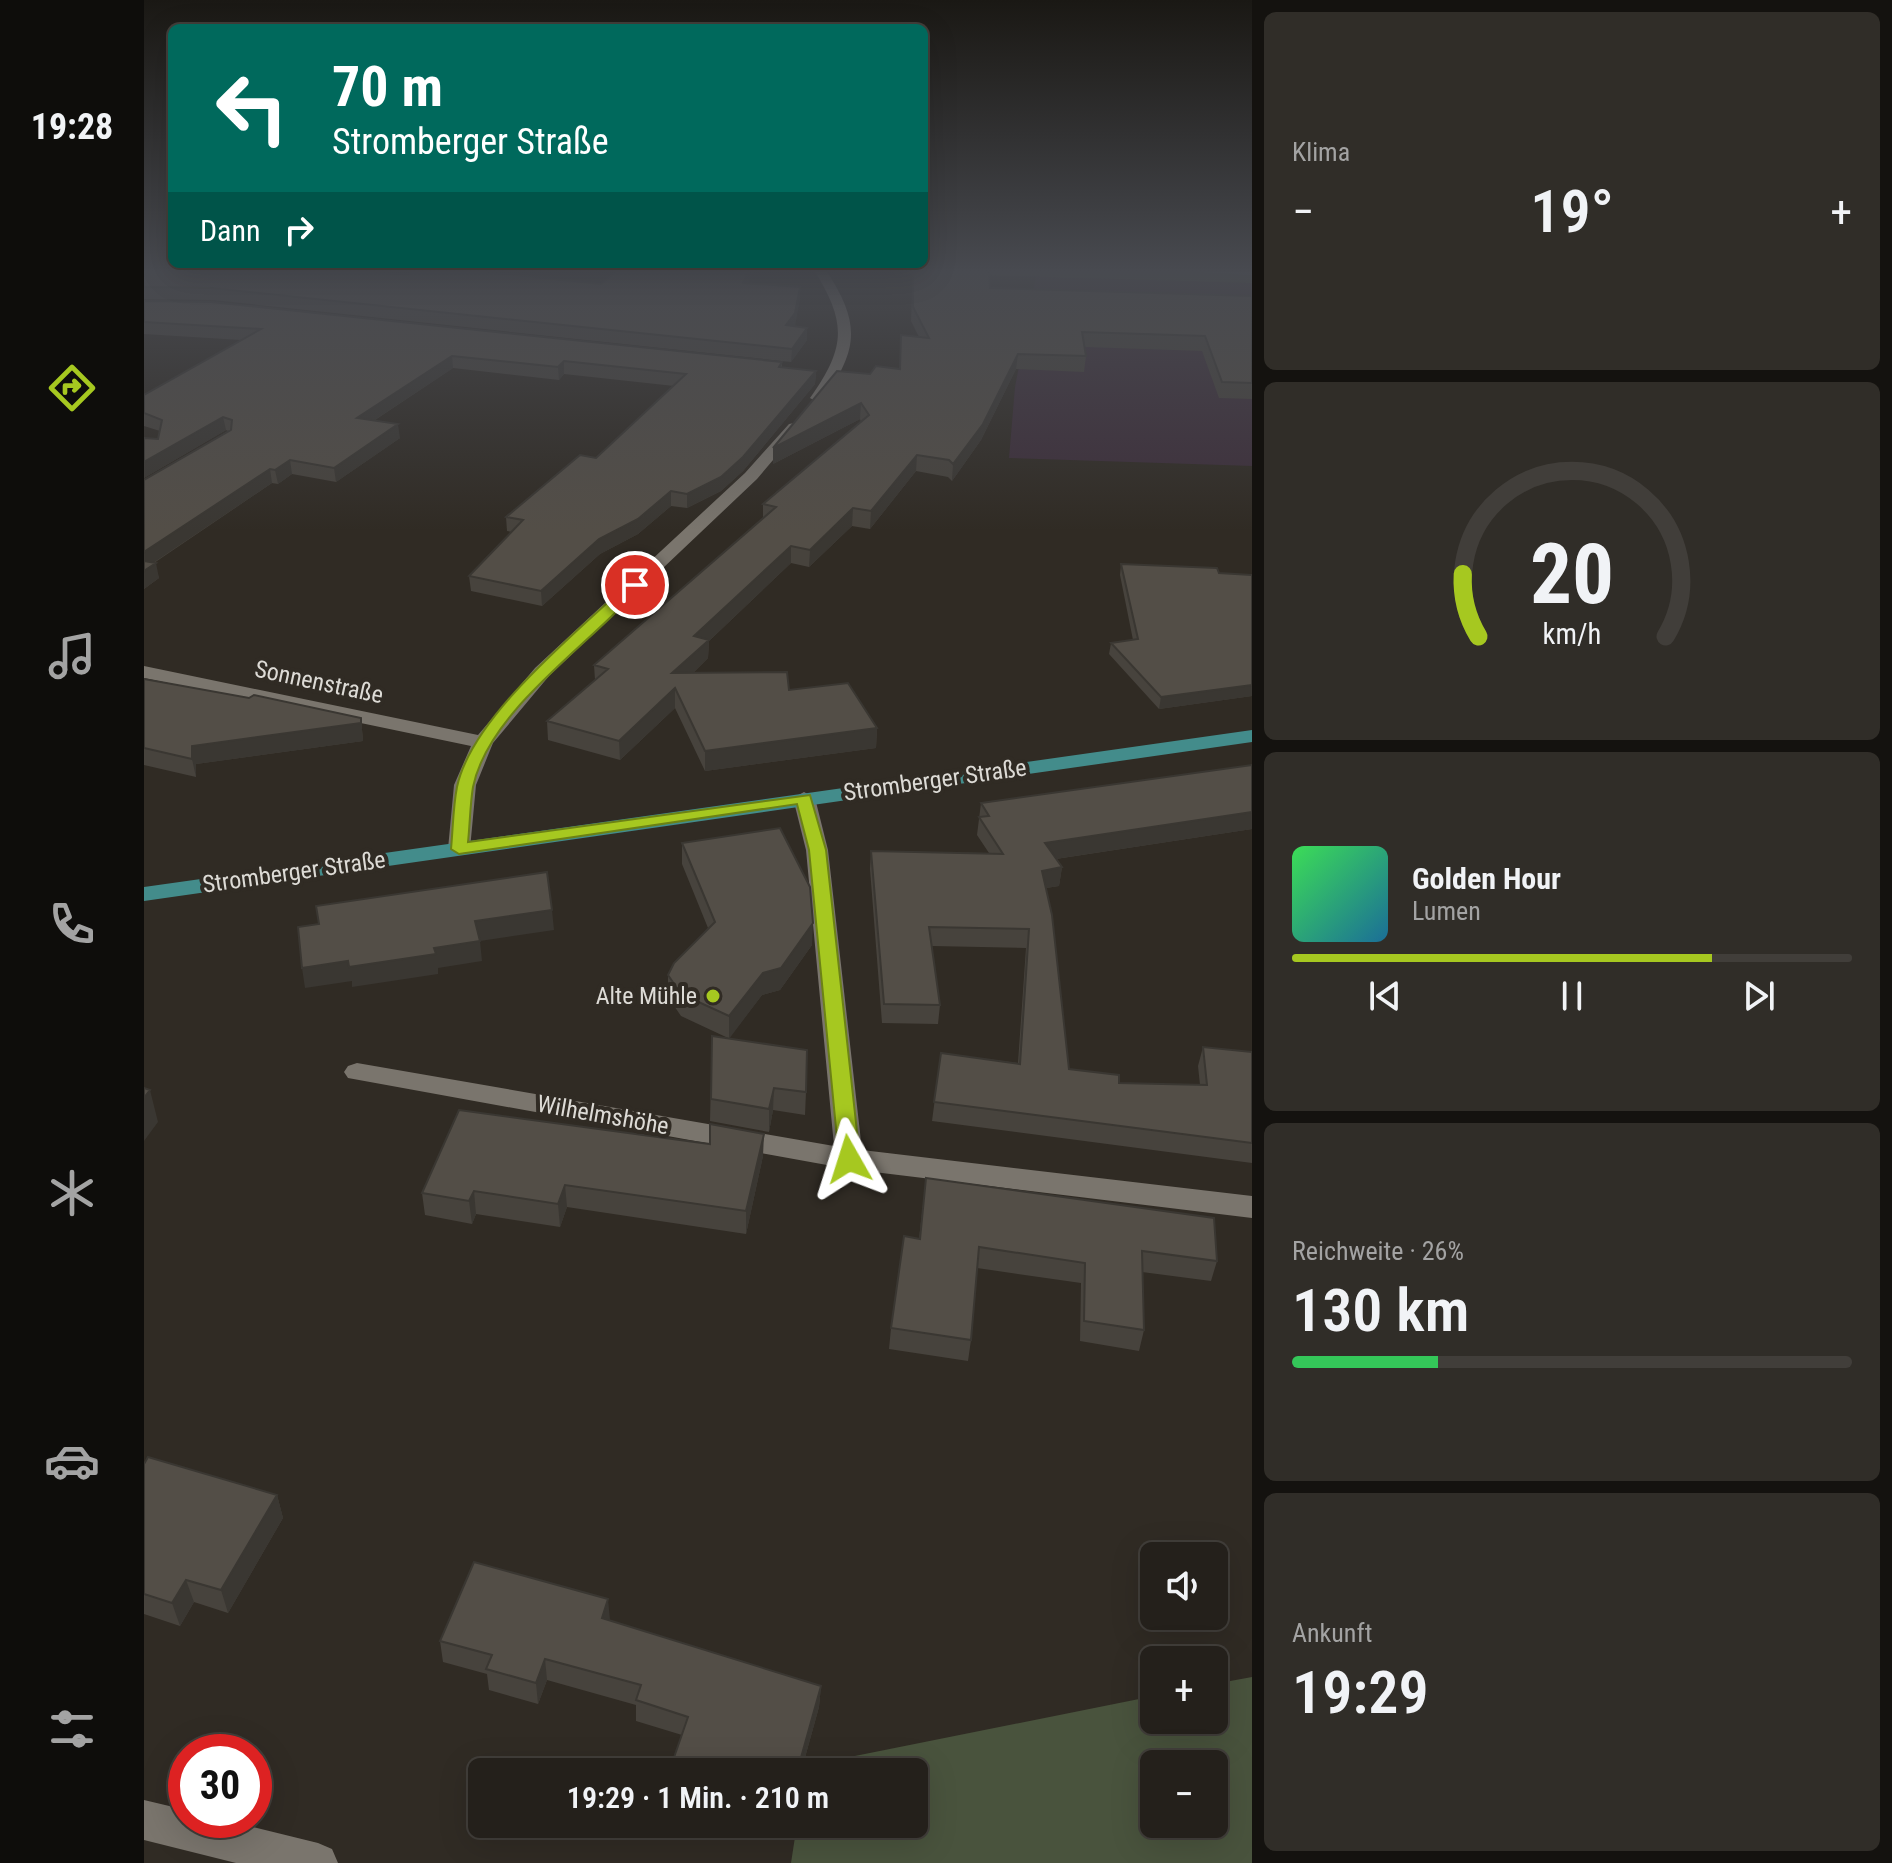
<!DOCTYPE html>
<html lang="de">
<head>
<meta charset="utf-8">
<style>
	:root { --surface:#24201b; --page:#302d28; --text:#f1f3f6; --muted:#a3a3a3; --line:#413e3a; --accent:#a6c820 }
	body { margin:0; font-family:"Roboto Condensed",sans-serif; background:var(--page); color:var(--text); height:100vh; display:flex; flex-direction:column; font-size:30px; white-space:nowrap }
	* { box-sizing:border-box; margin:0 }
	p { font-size:26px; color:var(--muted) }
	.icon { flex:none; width:44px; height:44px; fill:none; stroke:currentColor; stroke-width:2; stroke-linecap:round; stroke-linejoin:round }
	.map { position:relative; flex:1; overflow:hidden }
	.sheet { display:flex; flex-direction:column; gap:12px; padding:12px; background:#14120f; width:640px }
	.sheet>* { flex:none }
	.guide { position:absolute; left:24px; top:24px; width:760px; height:244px; border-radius:12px; box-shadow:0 8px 32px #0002,0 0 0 2px var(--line); background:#00695c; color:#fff; overflow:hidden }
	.buttons { position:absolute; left:996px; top:1542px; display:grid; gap:16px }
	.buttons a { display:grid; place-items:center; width:88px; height:88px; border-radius:12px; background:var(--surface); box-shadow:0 8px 32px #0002,0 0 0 2px var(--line); font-size:40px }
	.speed { position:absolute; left:24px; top:1734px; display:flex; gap:16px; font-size:40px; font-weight:700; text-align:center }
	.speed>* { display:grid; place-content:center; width:104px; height:104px; border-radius:50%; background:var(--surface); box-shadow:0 8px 32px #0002,0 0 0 2px var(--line); line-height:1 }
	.speed .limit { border:12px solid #d22; background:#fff; color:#111 }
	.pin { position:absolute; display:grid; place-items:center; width:68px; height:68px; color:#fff; margin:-34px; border:4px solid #fff; border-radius:50%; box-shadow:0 2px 8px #0007 }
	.me { position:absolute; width:88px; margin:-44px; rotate:354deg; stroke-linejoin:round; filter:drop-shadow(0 0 6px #0008) }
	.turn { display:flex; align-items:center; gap:28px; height:168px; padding:0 32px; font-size:36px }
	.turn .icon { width:104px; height:104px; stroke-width:2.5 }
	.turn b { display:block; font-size:56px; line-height:68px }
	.then { display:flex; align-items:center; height:76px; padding:0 32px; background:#0003; gap:16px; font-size:30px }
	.big { font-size:60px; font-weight:600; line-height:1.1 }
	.sheet .widget { flex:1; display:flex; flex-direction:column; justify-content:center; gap:12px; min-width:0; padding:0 28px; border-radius:12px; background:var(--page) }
	.sheet .dial { align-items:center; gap:0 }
	.dial svg { height:208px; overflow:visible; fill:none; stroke:var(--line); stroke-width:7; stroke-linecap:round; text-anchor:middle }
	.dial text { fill:var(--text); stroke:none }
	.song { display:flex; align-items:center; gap:24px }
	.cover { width:96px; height:96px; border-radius:12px; background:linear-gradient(135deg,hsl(130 70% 55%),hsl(200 70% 35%)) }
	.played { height:8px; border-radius:4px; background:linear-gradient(90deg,var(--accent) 75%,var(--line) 75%) }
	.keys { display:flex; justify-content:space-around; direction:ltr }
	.heat { display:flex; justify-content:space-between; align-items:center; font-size:44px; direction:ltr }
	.charge { height:12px; border-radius:6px; background:linear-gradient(90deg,#34c759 26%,var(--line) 0) }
	.trip { position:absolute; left:324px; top:1758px; width:460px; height:80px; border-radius:12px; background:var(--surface); box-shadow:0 8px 32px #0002,0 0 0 2px var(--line); font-weight:600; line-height:80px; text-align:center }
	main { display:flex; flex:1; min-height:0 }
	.tabs { display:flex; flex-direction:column; width:144px; justify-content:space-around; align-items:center; background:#0e0d0b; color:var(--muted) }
	.tabs .icon { width:56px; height:56px }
	.tabs .on { color:var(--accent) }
	.tabs b { font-size:36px; color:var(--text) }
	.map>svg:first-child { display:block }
	.education { fill:#3d2e3a }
	.green { fill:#49533d; fill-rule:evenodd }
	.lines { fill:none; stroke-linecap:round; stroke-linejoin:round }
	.stream { fill:#5d818a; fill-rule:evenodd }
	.minor { fill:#7a756d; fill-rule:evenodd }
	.major { fill:#438c8b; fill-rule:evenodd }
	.wall { fill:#47433d }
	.shaded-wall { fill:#3a3732 }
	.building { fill:#534e47; stroke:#3a3732; stroke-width:2 }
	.route { fill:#a6c820; stroke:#6c8215; stroke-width:2 }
	.poi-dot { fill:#a6c820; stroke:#302b24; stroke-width:3 }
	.labels { text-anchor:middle; stroke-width:8; stroke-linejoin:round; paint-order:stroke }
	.street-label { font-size:24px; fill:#dddbd6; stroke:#302b24 }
	.poi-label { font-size:24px; fill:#dddbd6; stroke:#302b24; text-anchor:end }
</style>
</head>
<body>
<main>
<nav class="tabs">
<b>19:28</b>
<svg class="icon on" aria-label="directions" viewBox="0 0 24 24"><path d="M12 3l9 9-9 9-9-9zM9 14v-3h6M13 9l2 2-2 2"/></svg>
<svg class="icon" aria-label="music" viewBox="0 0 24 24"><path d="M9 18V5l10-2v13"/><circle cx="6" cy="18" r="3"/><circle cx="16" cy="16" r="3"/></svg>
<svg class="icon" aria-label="phone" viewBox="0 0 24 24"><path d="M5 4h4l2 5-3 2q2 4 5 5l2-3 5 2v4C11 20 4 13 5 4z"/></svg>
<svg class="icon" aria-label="climate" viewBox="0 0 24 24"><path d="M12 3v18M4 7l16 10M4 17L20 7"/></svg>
<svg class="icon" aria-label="car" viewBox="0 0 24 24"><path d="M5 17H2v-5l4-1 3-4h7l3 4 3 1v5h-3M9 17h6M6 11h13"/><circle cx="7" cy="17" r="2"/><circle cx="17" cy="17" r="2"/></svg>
<svg class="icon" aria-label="filters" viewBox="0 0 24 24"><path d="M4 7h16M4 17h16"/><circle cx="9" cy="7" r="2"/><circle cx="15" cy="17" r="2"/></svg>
</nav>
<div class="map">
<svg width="1108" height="1863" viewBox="0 0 1108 1863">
	<rect width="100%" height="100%" fill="#302b24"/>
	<path class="education" d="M892,276L1108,283V466L865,458L871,387Z"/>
	<path class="green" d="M707,270H1108V283L708,271Z
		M1108,1677V1863H647L653,1824H770V1772H660L661,1766L1010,1696V1720H1070V1684ZM1010,1764H1070V1824H1010Z"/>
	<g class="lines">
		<path class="stream" d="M1054,270L1108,271V275L1058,272Z"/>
		<path class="minor" d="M670,270H682C717,324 715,349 678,401L673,402L666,398C702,347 703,323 670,270Z
			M650,423L657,427L613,479L405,676L349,743L332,785L326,849L323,854H307L304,849L310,785L327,746L0,678V666L334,735L391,668L601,473L645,424Z
			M660,792L671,798L684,850L718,1150L1108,1196V1218L705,1169L204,1078L200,1072L204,1066L213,1063L690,1146L662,850L649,798Z
			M0,1800L42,1810V1820H81L174,1843L188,1849L194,1863H92L0,1840Z"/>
		<path class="major" d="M1108,730V742L0,901V887Z"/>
	</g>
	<path class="wall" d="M0,270L263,275L457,284L609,271L604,283L656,299L650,326L663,340L647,362L69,300L0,299Z
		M769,270L846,288L1108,296V399L1075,398L1058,351L941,347L942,356L940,372L872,369L837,440L808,481L804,477L772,471L726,529L708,526L665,567L647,563L565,641L564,658L549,673L645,690L733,728L732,748L561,771L531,708L476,760L404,740L403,721L451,680L450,665L619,518V504L717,422L716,419L629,464L726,374L755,369L775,337L767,321Z
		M0,301L638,362V367L672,371L671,384L599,471L577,491L543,508L527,506L494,534L456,554L398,606L327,591L325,576L368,532L363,531L362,517L452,458L530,386L420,374L415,380L309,368L231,420L256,438L192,482L148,474L134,484L128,483L10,563L15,578L0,589V480L84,431L82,430L0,478V438L14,439L16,431L0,426V395L97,340L0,334Z
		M977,564L1075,573L1108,575V696L1015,709L965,654L967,643L989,640L976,575Z
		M0,679L217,718L219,741L52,764V777L0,765Z
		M1108,765V829L912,859L918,867L915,886L902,888L925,1069L975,1083L1056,1085L1054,1066L1059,1047L1108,1052V1163L788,1121L797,1053L874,1063L882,948L788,946L796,1005L794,1024L738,1023L726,869L727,851L845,853L833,835L837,803Z
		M538,843L668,945L636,990L618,995L585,1038L662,1092L661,1115L629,1110L625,1132L566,1121L568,1036L584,1038L537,1016L524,997V975L564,928L538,864Z
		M619,1156L602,1234L423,1207L416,1227L332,1214L328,1224L281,1215L278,1193Z
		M782,1178L1073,1261L1067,1281L998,1272L1000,1330L995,1351L936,1341L937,1283L833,1268L827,1340L824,1361L745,1349L747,1328L775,1239Z
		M0,1464L133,1495L139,1518L84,1613L50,1602L36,1626L0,1614Z
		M466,1621L677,1686L675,1707L657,1772H526L538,1735L492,1721V1705L403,1680L394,1704L345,1690L343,1674L299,1662L296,1641Z"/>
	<path class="shaded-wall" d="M605,270H609V271L599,295V283Z
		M656,287V299L651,326L642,325Z
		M663,328V340L647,362L648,349Z
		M874,354L872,369L837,440L808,481L809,464Z
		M308,356L309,368L214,431L213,418Z
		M420,361V374L415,380L414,367Z
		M672,371L671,384L599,471L577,491L543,508V494Z
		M717,403L716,419L629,464V448Z
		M79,417L82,430L0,478V462Z
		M254,424L256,438L192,482L190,468Z
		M773,455L772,471L726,529L727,511Z
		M146,460L148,474L134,484L131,470Z
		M126,469L128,483L0,569V552Z
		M527,491V506L494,534L456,554L398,606L397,591L455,539Z
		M709,508L708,526L665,567L666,550Z
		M647,546V563L565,641L564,658L531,690V708L476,760L475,741L528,673L550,636Z
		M12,563L15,578L0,589V571Z
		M1108,685V696L1015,709L1017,697Z
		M217,718L219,741L52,764V777L48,759V746Z
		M733,728L732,748L561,771V751Z
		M1108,812V829L898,861L901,843Z
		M918,867L915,886L895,889L898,871Z
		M408,910L410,930L336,941L338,961L294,968V974L208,987V981L161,988L158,968L290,948L331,921Z
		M669,923L668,945L636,990L618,995L585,1039V1016L619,973Z
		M630,1088L629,1110L625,1132V1109Z
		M6,1090L14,1122L0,1141V1098Z
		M620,1134L619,1156L602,1234V1211Z
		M421,1185L423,1207L416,1227L414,1204Z
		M330,1191L332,1214L328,1224L325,1201Z
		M133,1495L139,1518L84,1613L77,1590Z
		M42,1580L50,1602L36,1626L28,1603Z
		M464,1599L466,1620L458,1618Z
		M401,1659L403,1680L394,1704L392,1683Z
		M677,1686L675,1707L657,1772H653Z"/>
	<path class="building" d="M0,270H215L263,275L269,270H323L457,284L473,270H605L599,283L656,287L651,313L642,325L663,328L648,349L67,288L0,287Z
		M769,270H845L846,288L1108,296V383L1078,382L1061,336L938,332L942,356L874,354L839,424L809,464L805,460L773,455L727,511L709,508L666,550L647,546L550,636L565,640L528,673L643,672L645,690L704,683L733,728L561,751L531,688L475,741L403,721L464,669L450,665L632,507L619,504L725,415L717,403L629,448L693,371L726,374L732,366L756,369L757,335L785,338L769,307Z
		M0,301L67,302L638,362L635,367L672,371L599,457L577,477L543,494L527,491L494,519L455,539L397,591L325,576L379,520L362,517L436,455L452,458L542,374L420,361L414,367L308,356L213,418L254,424L190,468L146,460L131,470L126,469L0,552V480L87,430L88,420L79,417L0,462V438L14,439L18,420L0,413V395L117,329L0,322Z
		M0,561L12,563L0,571Z
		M977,564L1073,568L1075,573L1108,575V685L1017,697L967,643L994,639Z
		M0,679L105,698L110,695L217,718V723L48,746V759L0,748Z
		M1108,765V812L901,843L918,867L898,871L908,915L925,1069L975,1075V1083L1063,1085L1059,1047L1108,1052V1143L790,1102L797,1053L876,1064L885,929L785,927L796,1005L740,1004L727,851L859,854L835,817L845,816L837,803Z
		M636,828L666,887L669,923L637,968L619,973L585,1016L537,994L524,975L530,963L571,922L538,843Z
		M403,872L408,910L331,921L336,941L290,948L292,954L205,967L204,961L158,968L154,927L175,924L172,906Z
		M568,1036L663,1050L662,1092L630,1088L625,1109L567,1099Z
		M0,1088L6,1090L0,1098Z
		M315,1110L566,1144V1124L620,1134L602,1211L421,1185L414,1204L330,1191L325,1201L278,1193Z
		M782,1178L1070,1218L1073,1261L998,1251L1000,1330L940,1321L941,1263L835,1247L827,1340L747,1328L760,1236L776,1239Z
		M4,1457L133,1495L77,1590L42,1580L28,1603L0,1594V1464Z
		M330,1562L464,1599L458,1618L677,1686L653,1772H606L602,1771V1772H535L526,1769L544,1717L492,1700L497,1685L401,1659L392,1683L342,1669L348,1655L296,1641Z"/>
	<linearGradient id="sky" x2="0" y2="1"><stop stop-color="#1a1814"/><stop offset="0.51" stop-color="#484a50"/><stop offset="1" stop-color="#484a50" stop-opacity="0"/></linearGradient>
	<rect width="1108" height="531" fill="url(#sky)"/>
	<path class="route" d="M486,582L498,585C449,643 345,709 329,787C326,805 326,824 324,842L666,795L682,850L716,1159L713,1164H698L695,1159L665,850L653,804L315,854L307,849C309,829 309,807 313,787C328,716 434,631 486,582Z"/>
	<circle class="poi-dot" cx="569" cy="996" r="8"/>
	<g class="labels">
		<g class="street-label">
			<text transform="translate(175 682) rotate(12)" y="8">Sonnenstraße</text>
			<text transform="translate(791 780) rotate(-8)" y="8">Stromberger Straße</text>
			<text transform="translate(150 872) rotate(-8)" y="8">Stromberger Straße</text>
			<text transform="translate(459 1115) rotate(10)" y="8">Wilhelmshöhe</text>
		</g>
		<g class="poi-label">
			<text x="553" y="1004">Alte Mühle</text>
		</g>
	</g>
</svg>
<div class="buttons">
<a><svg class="icon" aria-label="sound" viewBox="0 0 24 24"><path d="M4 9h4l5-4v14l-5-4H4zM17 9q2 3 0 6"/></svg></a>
<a>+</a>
<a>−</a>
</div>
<div class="speed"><div class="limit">30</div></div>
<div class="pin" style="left:491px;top:585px;background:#d93025"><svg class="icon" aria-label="arrive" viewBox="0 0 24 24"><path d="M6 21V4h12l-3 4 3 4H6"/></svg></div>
<svg class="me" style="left:705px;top:1159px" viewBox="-20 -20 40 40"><path d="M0-17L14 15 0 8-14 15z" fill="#a6c820" stroke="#fff" stroke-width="4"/></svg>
<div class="trip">19:29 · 1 Min. · 210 m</div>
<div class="guide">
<div class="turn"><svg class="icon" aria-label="left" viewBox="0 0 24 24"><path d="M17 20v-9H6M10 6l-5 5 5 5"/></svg><div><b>70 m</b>Stromberger Straße</div></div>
<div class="then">Dann<svg class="icon" aria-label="right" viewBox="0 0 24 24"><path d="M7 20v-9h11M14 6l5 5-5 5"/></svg></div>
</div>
</div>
<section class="sheet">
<div class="widget"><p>Klima</p>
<div class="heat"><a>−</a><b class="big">19°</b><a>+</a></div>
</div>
<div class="widget dial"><svg viewBox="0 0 100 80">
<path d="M14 69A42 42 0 1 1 86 69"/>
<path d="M14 69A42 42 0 0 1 8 45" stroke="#a6c820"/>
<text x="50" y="56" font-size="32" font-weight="700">20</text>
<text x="50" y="72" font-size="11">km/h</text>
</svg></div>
<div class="widget">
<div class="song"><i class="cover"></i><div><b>Golden Hour</b><p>Lumen</p></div></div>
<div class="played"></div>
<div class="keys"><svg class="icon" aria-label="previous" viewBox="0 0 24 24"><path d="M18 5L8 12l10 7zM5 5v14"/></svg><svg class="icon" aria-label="pause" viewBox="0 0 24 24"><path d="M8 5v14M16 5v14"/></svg><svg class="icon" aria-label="next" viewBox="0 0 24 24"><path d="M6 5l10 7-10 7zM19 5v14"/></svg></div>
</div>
<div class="widget"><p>Reichweite · 26%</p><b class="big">130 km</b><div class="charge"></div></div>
<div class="widget"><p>Ankunft</p><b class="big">19:29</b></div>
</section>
</main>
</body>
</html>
